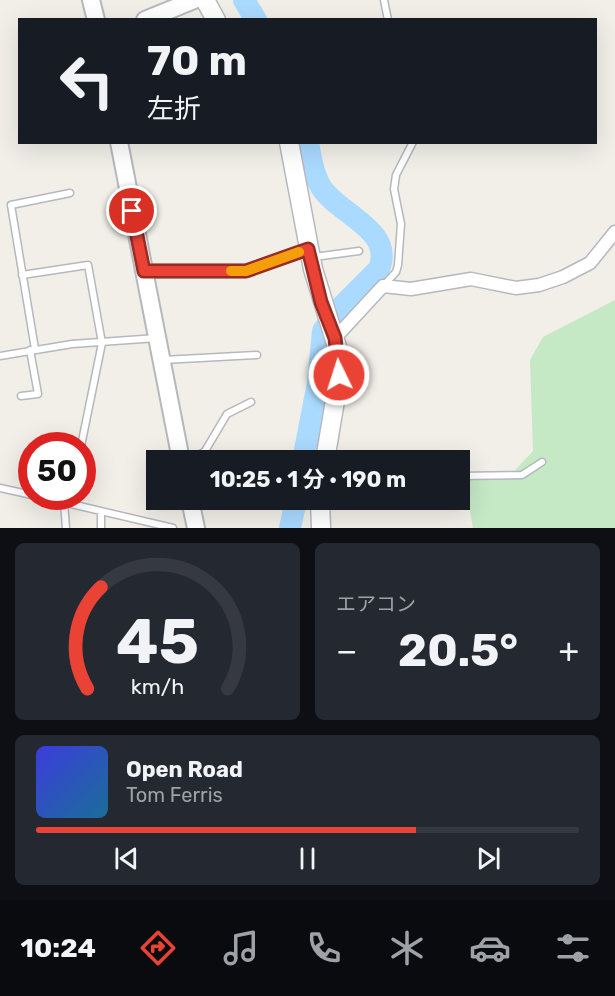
<!DOCTYPE html>
<html lang="ja">
<head>
<meta charset="utf-8">
<style>
	:root { --surface:#171b24; --page:#242831; --text:#f1f3f6; --muted:#9ea1a6; --line:#363941; --accent:#ea4335 }
	body { margin:0; font-family:Rubik,"Noto Sans JP",sans-serif; background:var(--page); color:var(--text); height:100vh; display:flex; flex-direction:column; font-size:22px; white-space:nowrap }
	* { box-sizing:border-box; margin:0 }
	p { font-size:20px; color:var(--muted) }
	.icon { flex:none; width:33px; height:33px; fill:none; stroke:currentColor; stroke-width:2; stroke-linecap:round; stroke-linejoin:round }
	.map { position:relative; height:528px; overflow:hidden }
	.details { display:flex; flex-direction:column; gap:15px; padding:15px; background:#0d0f14; flex:1 }
	.details>* { flex:none }
	.banner { position:absolute; left:18px; top:18px; width:579px; height:126px; border-radius:0px; box-shadow:0 6px 24px #0002; background:#171b24; color:var(--text); overflow:hidden }
	.speed { position:absolute; left:18px; top:432px; display:flex; gap:12px; font-size:30px; font-weight:700; text-align:center }
	.speed>* { display:grid; place-content:center; width:78px; height:78px; border-radius:50%; background:var(--surface); box-shadow:0 6px 24px #0002; line-height:1 }
	.speed .limit { border:9px solid #d22; background:#fff; color:#111 }
	.pin { position:absolute; display:grid; place-items:center; width:51px; height:51px; color:#fff; margin:-26px; border:3px solid #fff; border-radius:50%; box-shadow:0 2px 6px #0007 }
	.me { position:absolute; width:66px; margin:-33px; rotate:356deg; stroke-linejoin:round; filter:drop-shadow(0 0 4px #0008) }
	.turn { display:flex; align-items:center; gap:21px; height:126px; padding:0 30px; font-size:27px }
	.turn .icon { width:78px; height:78px; stroke-width:2.5 }
	.turn b { display:block; font-size:42px; line-height:51px }
	.big { font-size:45px; font-weight:700; line-height:1.1 }
	.details .tile { flex:1; display:flex; flex-direction:column; justify-content:center; gap:9px; min-width:0; padding:0 21px; border-radius:9px; background:var(--page) }
	.details .dial { align-items:center; gap:0 }
	.dial svg { height:156px; overflow:visible; fill:none; stroke:var(--line); stroke-width:7; stroke-linecap:round; text-anchor:middle }
	.dial text { fill:var(--text); stroke:none }
	.song { display:flex; align-items:center; gap:18px }
	.cover { width:72px; height:72px; border-radius:9px; background:linear-gradient(135deg,hsl(240 70% 55%),hsl(200 70% 35%)) }
	.played { height:6px; border-radius:3px; background:linear-gradient(90deg,var(--accent) 70%,var(--line) 70%) }
	.keys { display:flex; justify-content:space-around; direction:ltr }
	.heat { display:flex; justify-content:space-between; align-items:center; font-size:33px; direction:ltr }
	.details .tiles { flex:1; display:grid; gap:15px; grid-template-columns:1fr 1fr }
	.tile:last-child { grid-column:span 2 }
	.trip { position:absolute; left:146px; top:450px; width:324px; height:60px; border-radius:0px; background:var(--surface); box-shadow:0 6px 24px #0002; font-weight:700; line-height:60px; text-align:center }
	.dock { display:flex; height:96px; justify-content:space-around; align-items:center; background:#090b0e; color:var(--muted) }
	.dock .icon { width:42px; height:42px }
	.dock .on { color:var(--accent) }
	.dock b { font-size:27px; color:var(--text) }
	.map>svg:first-child { display:block }
	.green { fill:#c5e8c5 }
	.lines { fill:none; stroke-linecap:round; stroke-linejoin:round }
	.river { stroke:#aadaff; stroke-width:22 }
	.service-casing { stroke:#b5b8bc; stroke-width:9 }
	.minor-casing { stroke:#b5b8bc; stroke-width:15 }
	.tertiary-casing { stroke:#b5b8bc; stroke-width:20 }
	.secondary-casing { stroke:#b6babf; stroke-width:21 }
	.service { stroke:#fff; stroke-width:6 }
	.minor { stroke:#fff; stroke-width:12 }
	.tertiary { stroke:#fff; stroke-width:16 }
	.secondary { stroke:#fff; stroke-width:18 }
	.route-casing { stroke:#982c22; stroke-width:15 }
	.route { stroke:#ea4335; stroke-width:10 }
	.slow { stroke:#f59e0b; stroke-width:10 }
</style>
</head>
<body>
<div class="map">
<svg width="615" height="528" viewBox="0 0 615 528">
	<rect width="100%" height="100%" fill="#f1efe8"/>
	<path class="green" d="M615,300V528H473L464,479H507L533,451L530,360L543,337Z"/>
	<g class="lines">
		<path class="river" d="M244,0L256,20
			M303,460L318,383L323,331L335,313L379,269C395,230 338,214 321,187C313,174 311,158 308,142
			M290,528L296,500"/>
		<g class="service-casing">
			<path id="service" d="M384,0L388,20
				M314,257L359,251
				M22,275L88,265L102,343L81,446
				M383,286L396,272L398,265L401,224L394,189L396,175L413,142
				M35,349L11,205L70,193
				M0,356L72,344L157,338
				M163,360L257,355
				M21,396L38,394L30,350
				M190,460L205,451L227,414L251,402
				M459,476L522,475L542,462
				M0,488L32,495
				M37,496L173,528
				M64,503L66,528
				M101,511V528"/>
		</g>
		<g class="minor-casing">
			<path id="minor" d="M144,271H246L308,249
				M335,338L383,286L411,289L471,279L516,288L539,285L563,277L590,263L615,232"/>
		</g>
		<g class="tertiary-casing">
			<path id="tertiary" d="M91,0L96,20
				M145,20L194,0
				M119,142L181,460
				M190,500L196,528"/>
		</g>
		<g class="secondary-casing">
			<path id="secondary" d="M205,0L216,20
				M289,142L313,269L338,350V383L325,460
				M320,500L321,528"/>
		</g>
		<use href="#service" class="service"/>
		<use href="#minor" class="minor"/>
		<use href="#tertiary" class="tertiary"/>
		<use href="#secondary" class="secondary"/>
	</g>
	<g class="lines">
		<g class="route-casing">
			<path id="route" d="M132,211L144,271H246L308,249L321,302L335,338L339,375"/>
		</g>
		<use href="#route" class="route"/>
		<path class="slow" d="M231,271H246L299,252"/>
	</g>
</svg>
<div class="speed"><div class="limit">50</div></div>
<div class="pin" style="left:132px;top:211px;background:#d93025"><svg class="icon" aria-label="arrive" viewBox="0 0 24 24"><path d="M6 21V4h12l-3 4 3 4H6"/></svg></div>
<svg class="me" style="left:339px;top:375px" viewBox="-20 -20 40 40"><circle r="17" fill="#ea4335" stroke="#fff" stroke-width="3"/><path d="M0-11L8 9 0 5-8 9z" fill="#fff"/></svg>
<div class="trip">10:25 · 1 分 · 190 m</div>
<div class="banner">
<div class="turn"><svg class="icon" aria-label="left" viewBox="0 0 24 24"><path d="M17 20v-9H6M10 6l-5 5 5 5"/></svg><div><b>70 m</b>左折</div></div>
</div>
</div>
<section class="details">
<div class="tiles">
<div class="tile dial"><svg viewBox="0 0 100 80">
<path d="M14 69A42 42 0 1 1 86 69"/>
<path d="M14 69A42 42 0 0 1 21 17" stroke="#ea4335"/>
<text x="50" y="56" font-size="32" font-weight="700">45</text>
<text x="50" y="72" font-size="11">km/h</text>
</svg></div>
<div class="tile"><p>エアコン</p>
<div class="heat"><a>−</a><b class="big">20.5°</b><a>+</a></div>
</div>
<div class="tile">
<div class="song"><i class="cover"></i><div><b>Open Road</b><p>Tom Ferris</p></div></div>
<div class="played"></div>
<div class="keys"><svg class="icon" aria-label="previous" viewBox="0 0 24 24"><path d="M18 5L8 12l10 7zM5 5v14"/></svg><svg class="icon" aria-label="pause" viewBox="0 0 24 24"><path d="M8 5v14M16 5v14"/></svg><svg class="icon" aria-label="next" viewBox="0 0 24 24"><path d="M6 5l10 7-10 7zM19 5v14"/></svg></div>
</div>
</div>
</section>
<nav class="dock">
<b>10:24</b>
<svg class="icon on" aria-label="directions" viewBox="0 0 24 24"><path d="M12 3l9 9-9 9-9-9zM9 14v-3h6M13 9l2 2-2 2"/></svg>
<svg class="icon" aria-label="music" viewBox="0 0 24 24"><path d="M9 18V5l10-2v13"/><circle cx="6" cy="18" r="3"/><circle cx="16" cy="16" r="3"/></svg>
<svg class="icon" aria-label="phone" viewBox="0 0 24 24"><path d="M5 4h4l2 5-3 2q2 4 5 5l2-3 5 2v4C11 20 4 13 5 4z"/></svg>
<svg class="icon" aria-label="climate" viewBox="0 0 24 24"><path d="M12 3v18M4 7l16 10M4 17L20 7"/></svg>
<svg class="icon" aria-label="car" viewBox="0 0 24 24"><path d="M5 17H2v-5l4-1 3-4h7l3 4 3 1v5h-3M9 17h6M6 11h13"/><circle cx="7" cy="17" r="2"/><circle cx="17" cy="17" r="2"/></svg>
<svg class="icon" aria-label="filters" viewBox="0 0 24 24"><path d="M4 7h16M4 17h16"/><circle cx="9" cy="7" r="2"/><circle cx="15" cy="17" r="2"/></svg>
</nav>
</body>
</html>
